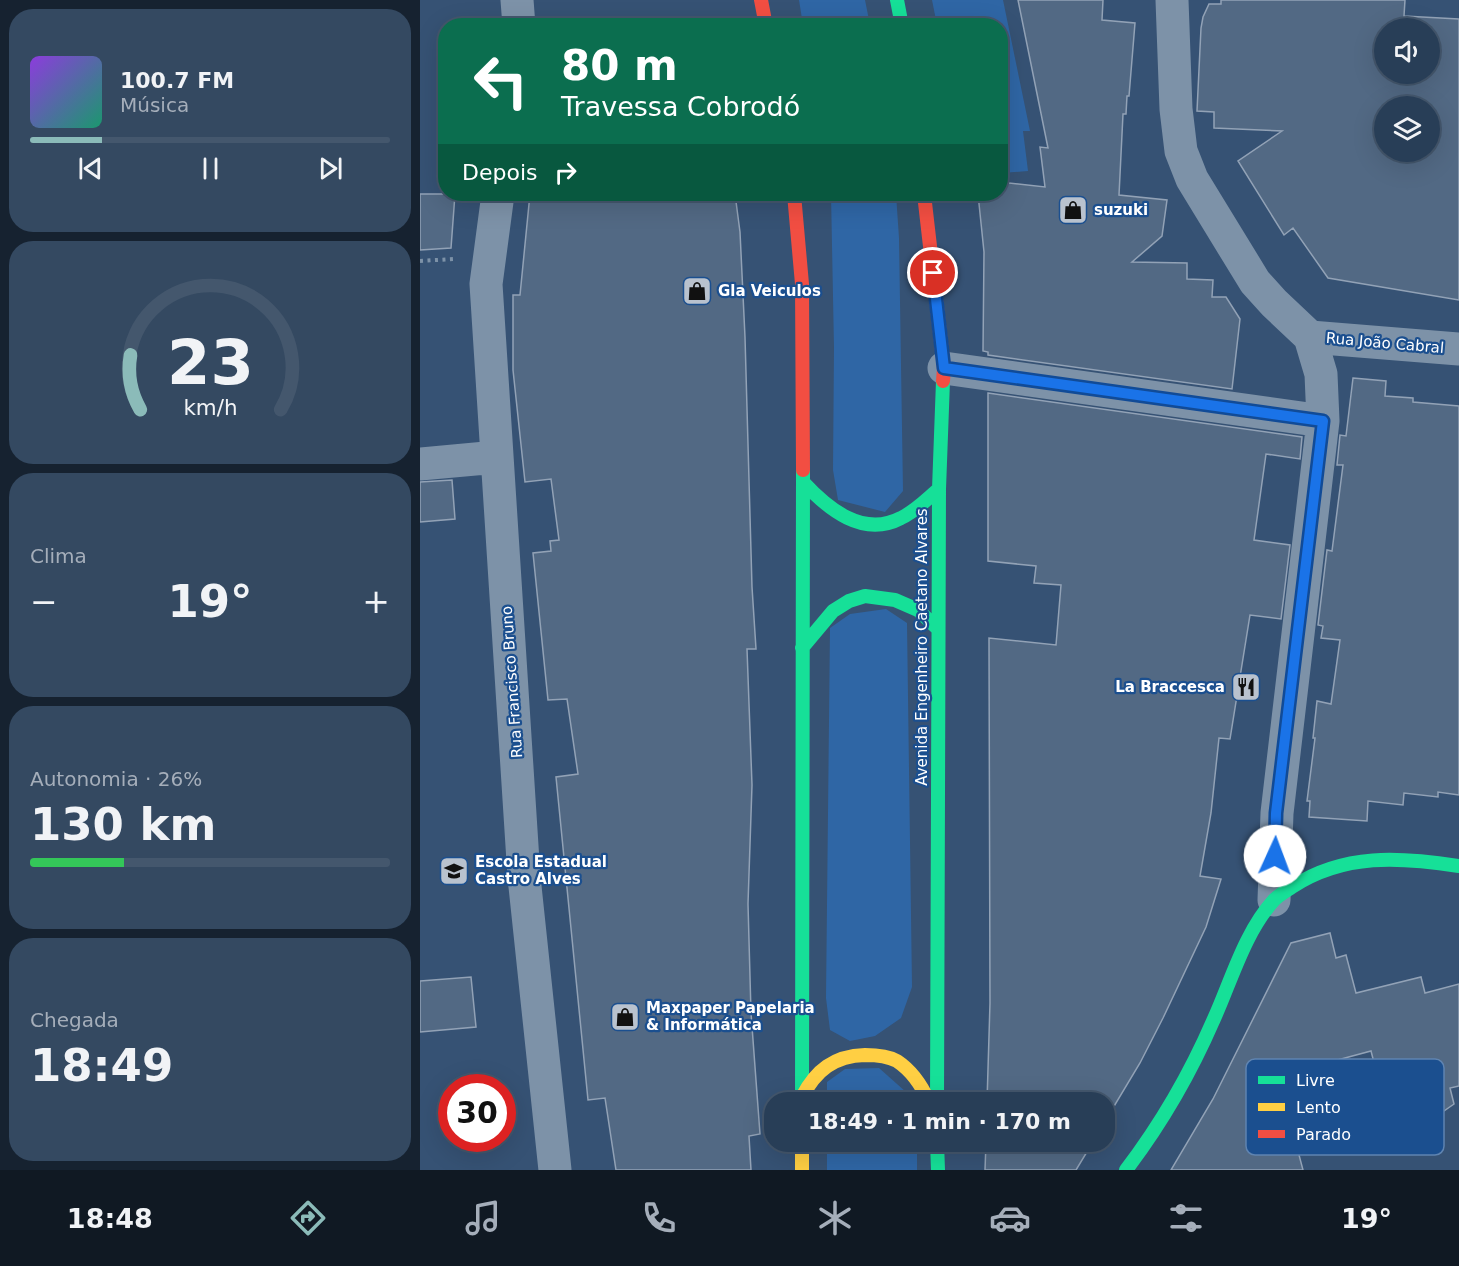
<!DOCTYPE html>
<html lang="pt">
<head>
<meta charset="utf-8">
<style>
	:root { --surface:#283e57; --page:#344961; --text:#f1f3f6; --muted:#a5aeba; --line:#44576d; --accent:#8bbbb9 }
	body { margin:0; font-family:"DejaVu Sans",sans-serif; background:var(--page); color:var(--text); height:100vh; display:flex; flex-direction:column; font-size:22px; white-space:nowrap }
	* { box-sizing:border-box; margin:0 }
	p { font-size:20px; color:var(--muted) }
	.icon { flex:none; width:33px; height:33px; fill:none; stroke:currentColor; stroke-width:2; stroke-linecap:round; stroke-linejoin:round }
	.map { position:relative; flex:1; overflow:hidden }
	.drawer { display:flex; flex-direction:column; gap:9px; padding:9px; background:#162230; width:420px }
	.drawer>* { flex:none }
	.banner { position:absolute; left:18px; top:18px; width:570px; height:183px; border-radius:24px; box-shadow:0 6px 24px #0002,0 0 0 2px var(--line); background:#0b6e4f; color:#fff; overflow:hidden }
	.controls { position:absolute; left:954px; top:18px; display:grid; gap:12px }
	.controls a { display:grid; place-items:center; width:66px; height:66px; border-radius:50%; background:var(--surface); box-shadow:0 6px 24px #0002,0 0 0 2px var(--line); font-size:30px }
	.speed { position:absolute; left:18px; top:1074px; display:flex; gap:12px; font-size:30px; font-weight:700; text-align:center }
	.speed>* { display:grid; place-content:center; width:78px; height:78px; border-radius:50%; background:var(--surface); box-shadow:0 6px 24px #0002,0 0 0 2px var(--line); line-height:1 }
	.speed .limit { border:9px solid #d22; background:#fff; color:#111 }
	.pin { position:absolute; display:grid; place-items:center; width:51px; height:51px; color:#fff; margin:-26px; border:3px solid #fff; border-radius:50%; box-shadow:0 2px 6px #0007 }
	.me { position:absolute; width:66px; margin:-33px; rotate:2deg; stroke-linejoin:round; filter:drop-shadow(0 0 4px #0008) }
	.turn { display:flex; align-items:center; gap:21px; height:126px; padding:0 24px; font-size:27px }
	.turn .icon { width:78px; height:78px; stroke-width:2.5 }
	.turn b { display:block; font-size:42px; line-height:51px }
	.then { display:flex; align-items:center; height:57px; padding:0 24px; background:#0003; gap:12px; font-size:22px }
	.big { font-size:45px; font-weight:700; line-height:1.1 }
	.drawer .tile { flex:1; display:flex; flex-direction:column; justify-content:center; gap:9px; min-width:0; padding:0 21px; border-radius:24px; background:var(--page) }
	.drawer .dial { align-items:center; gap:0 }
	.dial svg { height:156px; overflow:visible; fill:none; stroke:var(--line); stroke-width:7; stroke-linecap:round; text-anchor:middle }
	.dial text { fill:var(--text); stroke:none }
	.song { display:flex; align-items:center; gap:18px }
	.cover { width:72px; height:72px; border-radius:9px; background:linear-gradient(135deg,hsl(270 70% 55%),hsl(160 70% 35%)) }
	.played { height:6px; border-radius:3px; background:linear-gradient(90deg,var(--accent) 20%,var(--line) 20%) }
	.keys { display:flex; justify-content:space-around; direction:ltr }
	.heat { display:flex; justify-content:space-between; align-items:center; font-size:33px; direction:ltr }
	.charge { height:9px; border-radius:4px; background:linear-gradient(90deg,#34c759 26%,var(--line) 0) }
	.trip { position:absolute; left:344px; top:1092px; width:351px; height:60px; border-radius:24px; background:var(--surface); box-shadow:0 6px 24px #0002,0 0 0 2px var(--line); font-weight:700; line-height:60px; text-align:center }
	.dock { display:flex; height:96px; justify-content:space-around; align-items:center; background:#101923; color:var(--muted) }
	.dock .icon { width:42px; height:42px }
	.dock .selected { color:var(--accent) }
	.dock b { font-size:27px; color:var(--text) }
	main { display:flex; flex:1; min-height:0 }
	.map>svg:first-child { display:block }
	.green { fill:#2f66a5 }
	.building { fill:#526984; stroke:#92a2b6; stroke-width:1.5; fill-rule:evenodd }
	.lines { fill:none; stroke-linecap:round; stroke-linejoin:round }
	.path { stroke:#7d92a8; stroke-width:4; stroke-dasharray:3 4.5; stroke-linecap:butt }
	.street { stroke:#7d92a8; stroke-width:33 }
	.fast { stroke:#16e098; stroke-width:14 }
	.slow { stroke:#ffcf43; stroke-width:14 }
	.jam { stroke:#f24e42; stroke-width:14 }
	.route-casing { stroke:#114b97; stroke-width:15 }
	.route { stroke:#1a73e8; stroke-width:10 }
	.labels { text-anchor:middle; stroke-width:4.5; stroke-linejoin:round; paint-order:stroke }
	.poi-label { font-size:15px; font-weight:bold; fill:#fff; stroke:#1b4f8f; text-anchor:start }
	.street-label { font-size:15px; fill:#fff; stroke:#1b4f8f }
	.key { fill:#1b4f8f; stroke:#5f84b1; stroke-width:1.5 }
	.key-label { font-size:16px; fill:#fff }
</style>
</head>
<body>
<main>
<section class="drawer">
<div class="tile">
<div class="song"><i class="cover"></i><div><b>100.7 FM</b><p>Música</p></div></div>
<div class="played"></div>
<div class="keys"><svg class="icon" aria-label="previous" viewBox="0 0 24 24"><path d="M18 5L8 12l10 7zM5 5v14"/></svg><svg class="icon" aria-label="pause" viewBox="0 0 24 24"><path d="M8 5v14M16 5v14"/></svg><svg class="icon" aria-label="next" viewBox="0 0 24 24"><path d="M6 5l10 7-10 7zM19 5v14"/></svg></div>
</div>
<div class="tile dial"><svg viewBox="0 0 100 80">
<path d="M14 69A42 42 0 1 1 86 69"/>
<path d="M14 69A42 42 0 0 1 9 41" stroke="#8bbbb9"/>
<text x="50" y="56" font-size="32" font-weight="700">23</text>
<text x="50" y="72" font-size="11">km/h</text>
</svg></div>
<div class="tile"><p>Clima</p>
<div class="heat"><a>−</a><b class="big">19°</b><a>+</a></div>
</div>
<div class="tile"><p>Autonomia · 26%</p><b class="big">130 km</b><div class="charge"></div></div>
<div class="tile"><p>Chegada</p><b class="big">18:49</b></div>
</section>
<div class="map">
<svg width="1039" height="1170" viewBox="0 0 1039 1170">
	<rect width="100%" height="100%" fill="#365274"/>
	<path class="green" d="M379,0H445L450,25H383Z
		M512,0H583L610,131H603L608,171L581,173L580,26L517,25Z
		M411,194H476L479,238L483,491L465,512L418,500L413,470L414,347Z
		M466,609L487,623L492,987L481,1018L455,1036L430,1041L410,1030L406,998L410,628L430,614Z
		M459,1068L495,1100V1102H407V1082L425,1069Z
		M407,1142H497V1170H407Z"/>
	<path class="building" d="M598,0H683L682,20L715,23L709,96H707L706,114H703L699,195L747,200L742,236L712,262L767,263V279L793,280L792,297H806L820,319L812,389L568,355V352L563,351L564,252L558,194H580V182L625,187L620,147L628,148Z
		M801,0H985L984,16L1039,19V300L908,278L873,228L864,235L818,161L862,131L794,128V112L777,111L781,28L783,17L789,4H801ZM964,28H1010V74H964ZM964,106H1010V152H964Z
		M0,194H35L31,248L0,250Z
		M110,194H315L320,232L325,337L332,587L336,649H327L332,785L328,904L331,1013L340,1134L329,1136L331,1170H196L185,1098L168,1100L136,777L158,774L147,699L128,700L113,553L131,551L130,541L139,540L131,479L105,482L93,370V295H100Z
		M933,378L966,381L965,396L993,398V402L1039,406V795L1018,792V797L984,793L983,805L948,801L947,821L889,817L890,801H887L895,738H893L897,701L911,704L920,640L901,638L903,626L898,625L907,550L912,551L923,465H917L920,435L926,436Z
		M568,393L882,437L880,459L846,454L834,540L870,545L861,619L830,615L810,739L799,738L791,813L780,876L801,879L786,927L743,1018L720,1063L684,1123V1102H567L570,1003L569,638L636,645L641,585L614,583L616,566L568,561Z
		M32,480L35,519L0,522V482Z
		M910,933L916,958L926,955L936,993L1001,977L1005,993L1039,984V1086L1030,1088L1034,1104L995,1131L974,1140L951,1051L858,1076L883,1170H751L793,1099L871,943Z
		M51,977L56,1027L0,1032V981Z
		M566,1142H673L656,1170H565Z"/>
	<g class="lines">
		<path class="path" d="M0,261L33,259"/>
		<path class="street" d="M97,0L99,26
			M752,0L756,109L761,151L772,179L835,282L854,303L890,337L901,374L903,421L857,813L854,900
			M78,194L66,284L104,877L135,1170
			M890,337L1039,349
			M524,368L903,421
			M0,464L77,457"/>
		<path class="fast" d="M477,0L482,26
			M383,482C408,509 443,538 481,518C496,511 507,499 519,489
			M382,648L413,611L429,601L445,596L475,600L498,610L518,629
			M382,1102L383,470
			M517,1102L519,489L523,381
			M517,1142L518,1170
			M706,1170C741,1124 770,1074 793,1021C811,982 824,933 854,900C859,895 866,891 872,887C924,853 980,857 1039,866"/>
		<path class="slow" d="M382,1097C396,1070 414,1056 445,1055C456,1055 468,1056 477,1061C492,1071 502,1086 509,1102
			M382,1142V1170"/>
		<path class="jam" d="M341,0L346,26
			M374,194L382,284L383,470
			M504,194L524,368L523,381"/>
	</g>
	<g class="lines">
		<g class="route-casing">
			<path id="route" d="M513,273L524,368L903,421L856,813L855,856"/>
		</g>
		<use href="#route" class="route"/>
	</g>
	<defs>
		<g id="shop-square" transform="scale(1.5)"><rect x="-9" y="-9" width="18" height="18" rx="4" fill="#b9c2ce" stroke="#1b4f8f"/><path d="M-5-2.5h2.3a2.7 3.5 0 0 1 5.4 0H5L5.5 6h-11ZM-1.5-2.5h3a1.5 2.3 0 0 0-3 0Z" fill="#111"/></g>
		<g id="restaurant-square" transform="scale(1.5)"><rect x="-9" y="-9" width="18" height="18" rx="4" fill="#b9c2ce" stroke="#1b4f8f"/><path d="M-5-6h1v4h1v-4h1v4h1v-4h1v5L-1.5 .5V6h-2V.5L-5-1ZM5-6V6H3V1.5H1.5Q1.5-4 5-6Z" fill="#111"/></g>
		<g id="school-square" transform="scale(1.5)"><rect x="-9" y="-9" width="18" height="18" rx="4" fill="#b9c2ce" stroke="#1b4f8f"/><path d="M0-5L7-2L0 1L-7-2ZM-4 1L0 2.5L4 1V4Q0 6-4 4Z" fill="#111"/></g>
	</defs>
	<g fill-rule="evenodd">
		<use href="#shop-square" x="653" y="210"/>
		<use href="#shop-square" x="277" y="291"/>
		<use href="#restaurant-square" x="826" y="687"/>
		<use href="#school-square" x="34" y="871"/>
		<use href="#shop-square" x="205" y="1017"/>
	</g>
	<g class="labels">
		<g class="poi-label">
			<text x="674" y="215">suzuki</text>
			<text x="298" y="296">Gla Veiculos</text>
			<text x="805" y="692" text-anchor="end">La Braccesca</text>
			<text x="55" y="867">Escola Estadual<tspan x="55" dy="17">Castro Alves</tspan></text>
			<text x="226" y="1013">Maxpaper Papelaria<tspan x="226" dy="17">&amp; Informática</tspan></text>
		</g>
		<g class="street-label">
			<text transform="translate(965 343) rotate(5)" y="5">Rua João Cabral</text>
			<text transform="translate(502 647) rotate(-90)" y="5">Avenida Engenheiro Caetano Alvares</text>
			<text transform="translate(92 682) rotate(-94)" y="5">Rua Francisco Bruno</text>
		</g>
	</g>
	<rect x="826" y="1059" width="198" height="96" rx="9" class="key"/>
	<rect x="838" y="1076" width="27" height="8" fill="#16e098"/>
	<rect x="838" y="1103" width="27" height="8" fill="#ffcf43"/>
	<rect x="838" y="1130" width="27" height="8" fill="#f24e42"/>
	<g class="key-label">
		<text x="876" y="1086">Livre</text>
		<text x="876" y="1113">Lento</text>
		<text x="876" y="1140">Parado</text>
	</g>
</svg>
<div class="controls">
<a><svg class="icon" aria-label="sound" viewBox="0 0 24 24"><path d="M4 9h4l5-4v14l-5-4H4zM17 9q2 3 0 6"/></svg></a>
<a><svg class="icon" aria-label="layers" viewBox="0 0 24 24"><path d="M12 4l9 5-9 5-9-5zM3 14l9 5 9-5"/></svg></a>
</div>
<div class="speed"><div class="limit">30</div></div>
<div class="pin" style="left:513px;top:273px;background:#d93025"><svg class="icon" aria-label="arrive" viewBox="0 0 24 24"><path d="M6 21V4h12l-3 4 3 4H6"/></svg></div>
<svg class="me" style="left:855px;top:856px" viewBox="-20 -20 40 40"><circle r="19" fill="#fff"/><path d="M0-13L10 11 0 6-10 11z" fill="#1a73e8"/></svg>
<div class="trip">18:49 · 1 min · 170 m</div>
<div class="banner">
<div class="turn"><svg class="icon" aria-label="left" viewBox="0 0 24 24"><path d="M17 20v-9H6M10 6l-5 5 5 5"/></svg><div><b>80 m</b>Travessa Cobrodó</div></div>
<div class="then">Depois<svg class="icon" aria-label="right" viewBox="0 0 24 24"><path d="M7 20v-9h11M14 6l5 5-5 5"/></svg></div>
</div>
</div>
</main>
<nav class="dock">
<b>18:48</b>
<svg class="icon selected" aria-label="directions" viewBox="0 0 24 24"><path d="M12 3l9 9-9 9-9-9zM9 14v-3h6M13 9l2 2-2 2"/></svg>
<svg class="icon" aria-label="music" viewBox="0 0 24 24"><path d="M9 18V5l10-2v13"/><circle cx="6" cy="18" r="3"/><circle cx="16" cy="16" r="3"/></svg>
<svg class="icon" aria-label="phone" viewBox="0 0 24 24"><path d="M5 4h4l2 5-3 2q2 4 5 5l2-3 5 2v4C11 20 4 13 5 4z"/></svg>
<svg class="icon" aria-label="climate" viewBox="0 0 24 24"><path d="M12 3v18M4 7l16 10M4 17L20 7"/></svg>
<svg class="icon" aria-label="car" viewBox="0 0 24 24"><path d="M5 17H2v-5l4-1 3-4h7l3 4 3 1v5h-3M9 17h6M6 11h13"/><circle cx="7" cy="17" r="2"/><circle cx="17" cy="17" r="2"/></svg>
<svg class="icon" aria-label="filters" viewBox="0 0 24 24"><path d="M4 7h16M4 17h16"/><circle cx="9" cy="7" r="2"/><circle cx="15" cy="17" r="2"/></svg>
<b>19°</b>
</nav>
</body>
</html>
